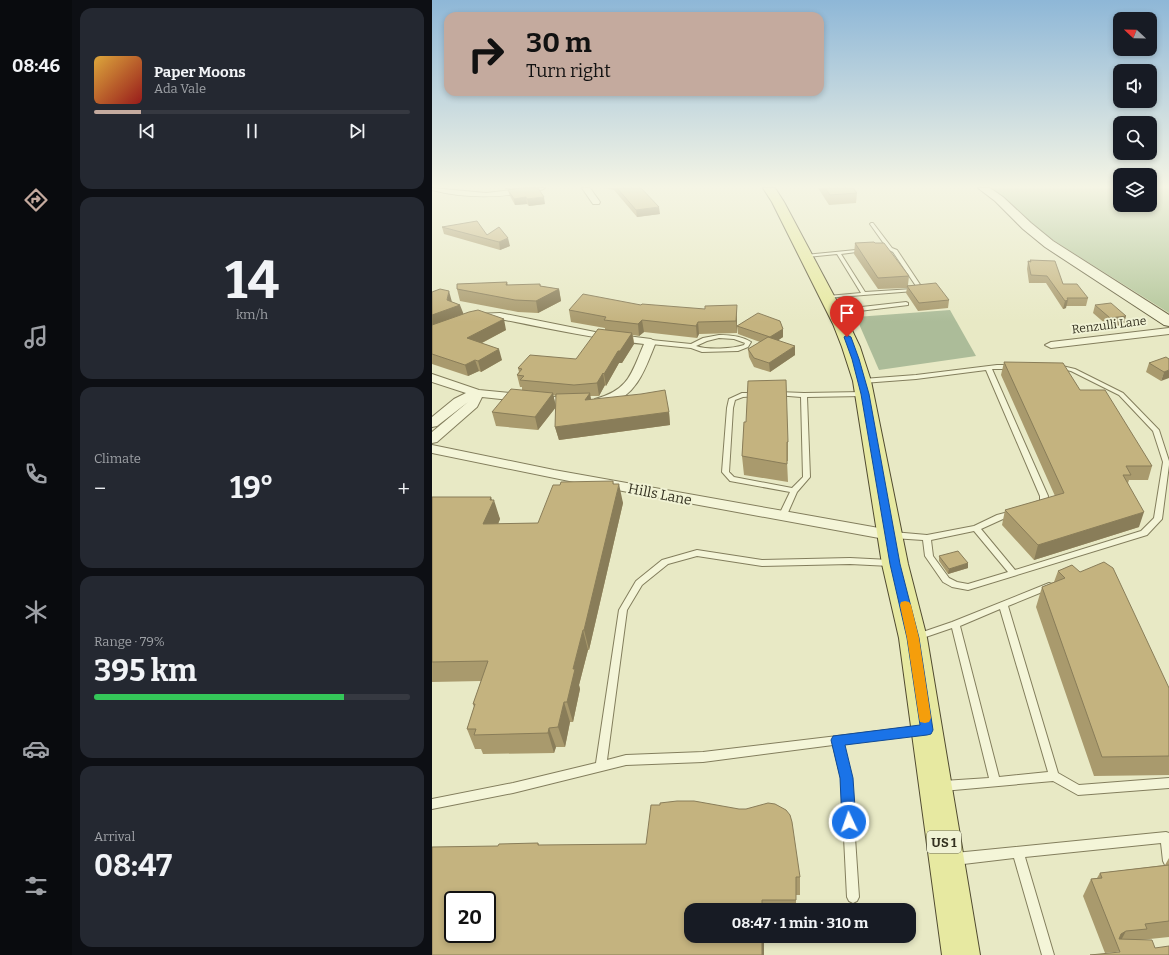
<!DOCTYPE html>
<html lang="en">
<head>
<meta charset="utf-8">
<style>
	:root { --surface:#171b24; --page:#242831; --text:#f1f3f6; --muted:#9ea1a6; --line:#363941; --accent:#c4aa9e }
	body { margin:0; font-family:Bitter,serif; background:var(--page); color:var(--text); height:100vh; display:flex; flex-direction:column; font-size:15px; white-space:nowrap }
	* { box-sizing:border-box; margin:0 }
	p { font-size:13px; color:var(--muted) }
	.icon { flex:none; width:22px; height:22px; fill:none; stroke:currentColor; stroke-width:2; stroke-linecap:round; stroke-linejoin:round }
	.map { position:relative; flex:1; overflow:hidden }
	.details { display:flex; flex-direction:column; gap:8px; padding:8px; background:#0d0f14; width:360px }
	.details>* { flex:none }
	.guide { position:absolute; left:12px; top:12px; width:380px; height:84px; border-radius:12px; box-shadow:0 2px 6px #0003; background:#c4aa9e; color:#111; overflow:hidden }
	.needle { width:26px; rotate:292deg }
	.tools { position:absolute; left:681px; top:12px; display:grid; gap:8px }
	.tools a { display:grid; place-items:center; width:44px; height:44px; border-radius:8px; background:var(--surface); box-shadow:0 2px 6px #0003; font-size:20px }
	.speed { position:absolute; left:12px; top:891px; display:flex; gap:8px; font-size:20px; font-weight:700; text-align:center }
	.speed>* { display:grid; place-content:center; width:52px; height:52px; border-radius:50%; background:var(--surface); box-shadow:0 2px 6px #0003; line-height:1 }
	.speed .limit { border:2px solid #111; border-radius:6px; background:#fff; color:#111 }
	.pin { position:absolute; display:grid; place-items:center; width:34px; height:34px; color:#fff; margin:-41px -17px; border-radius:50% 50% 50% 0; rotate:-45deg; box-shadow:0 0 4px #0007 }
	.pin .icon { rotate:45deg }
	.me { position:absolute; width:44px; margin:-22px; rotate:357deg; stroke-linejoin:round; filter:drop-shadow(0 0 3px #0008) }
	.turn { display:flex; align-items:center; gap:14px; height:84px; padding:0 16px; font-size:18px }
	.turn .icon { width:52px; height:52px; stroke-width:2.5 }
	.turn b { display:block; font-size:28px; line-height:34px }
	.big { font-size:30px; font-weight:700; line-height:1.1 }
	.details .widget { flex:1; display:flex; flex-direction:column; justify-content:center; gap:6px; min-width:0; padding:0 14px; border-radius:12px; background:var(--page) }
	.details .dial { align-items:center; gap:0 }
	.dial b { font-size:52px; line-height:1 }
	.song { display:flex; align-items:center; gap:12px }
	.cover { width:48px; height:48px; border-radius:6px; background:linear-gradient(135deg,hsl(40 70% 55%),hsl(0 70% 35%)) }
	.played { height:4px; border-radius:2px; background:linear-gradient(90deg,var(--accent) 15%,var(--line) 15%) }
	.keys { display:flex; justify-content:space-around; direction:ltr }
	.heat { display:flex; justify-content:space-between; align-items:center; font-size:22px; direction:ltr }
	.charge { height:6px; border-radius:3px; background:linear-gradient(90deg,#34c759 79%,var(--line) 0) }
	.trip { position:absolute; left:252px; top:903px; width:232px; height:40px; border-radius:12px; background:var(--surface); box-shadow:0 2px 6px #0003; font-weight:700; line-height:40px; text-align:center }
	main { display:flex; flex:1; min-height:0 }
	.tabs { display:flex; flex-direction:column; width:72px; justify-content:space-around; align-items:center; background:#090b0e; color:var(--muted) }
	.tabs .icon { width:28px; height:28px }
	.tabs .on { color:var(--accent) }
	.tabs b { font-size:18px; color:var(--text) }
	.map>svg:first-child { display:block }
	.green { fill:#b3c69a }
	.cemetery { fill:#acbc99 }
	.lines { fill:none; stroke-linecap:round; stroke-linejoin:round }
	.lane-casing { stroke:#837e5d; stroke-width:2 }
	.street-casing { stroke:#837e5d; stroke-width:2 }
	.secondary-casing { stroke:#655f40; stroke-width:2 }
	.primary-casing { stroke:#514b31; stroke-width:2 }
	.lane { fill:#f4f5d8; fill-rule:evenodd }
	.street { fill:#f4f5d8; fill-rule:evenodd }
	.secondary { fill:#f4f5d8; fill-rule:evenodd }
	.primary { fill:#e7e9a1; fill-rule:evenodd }
	.wall { fill:#a99a6d; fill-rule:evenodd }
	.shaded-wall { fill:#897d59 }
	.building { fill:#c4b37f; stroke:#897d59; fill-rule:evenodd }
	.route { fill:#1a73e8; stroke:#114b97 }
	.slow { fill:#f59e0b }
	.labels { text-anchor:middle; stroke-width:4; stroke-linejoin:round; paint-order:stroke }
	.far-street-label { font-size:12px; fill:#343120; stroke:#f0f2d4 }
	.shield { fill:#f0f2d4; stroke:#6c6b56; stroke-width:1 }
	.shield-label { font-size:13px; font-weight:bold; fill:#343120 }
	.street-label { font-size:14px; fill:#343120; stroke:#f0f2d4 }
</style>
</head>
<body>
<main>
<nav class="tabs">
<b>08:46</b>
<svg class="icon on" aria-label="directions" viewBox="0 0 24 24"><path d="M12 3l9 9-9 9-9-9zM9 14v-3h6M13 9l2 2-2 2"/></svg>
<svg class="icon" aria-label="music" viewBox="0 0 24 24"><path d="M9 18V5l10-2v13"/><circle cx="6" cy="18" r="3"/><circle cx="16" cy="16" r="3"/></svg>
<svg class="icon" aria-label="phone" viewBox="0 0 24 24"><path d="M5 4h4l2 5-3 2q2 4 5 5l2-3 5 2v4C11 20 4 13 5 4z"/></svg>
<svg class="icon" aria-label="climate" viewBox="0 0 24 24"><path d="M12 3v18M4 7l16 10M4 17L20 7"/></svg>
<svg class="icon" aria-label="car" viewBox="0 0 24 24"><path d="M5 17H2v-5l4-1 3-4h7l3 4 3 1v5h-3M9 17h6M6 11h13"/><circle cx="7" cy="17" r="2"/><circle cx="17" cy="17" r="2"/></svg>
<svg class="icon" aria-label="filters" viewBox="0 0 24 24"><path d="M4 7h16M4 17h16"/><circle cx="9" cy="7" r="2"/><circle cx="15" cy="17" r="2"/></svg>
</nav>
<section class="details">
<div class="widget">
<div class="song"><i class="cover"></i><div><b>Paper Moons</b><p>Ada Vale</p></div></div>
<div class="played"></div>
<div class="keys"><svg class="icon" aria-label="previous" viewBox="0 0 24 24"><path d="M18 5L8 12l10 7zM5 5v14"/></svg><svg class="icon" aria-label="pause" viewBox="0 0 24 24"><path d="M8 5v14M16 5v14"/></svg><svg class="icon" aria-label="next" viewBox="0 0 24 24"><path d="M6 5l10 7-10 7zM19 5v14"/></svg></div>
</div>
<div class="widget dial"><b>14</b><p>km/h</p></div>
<div class="widget"><p>Climate</p>
<div class="heat"><a>−</a><b class="big">19°</b><a>+</a></div>
</div>
<div class="widget"><p>Range · 79%</p><b class="big">395 km</b><div class="charge"></div></div>
<div class="widget"><p>Arrival</p><b class="big">08:47</b></div>
</section>
<div class="map">
<svg width="737" height="955" viewBox="0 0 737 955">
	<rect width="100%" height="100%" fill="#e8e9c5"/>
	<path class="green" d="M560,188H688V205H718V188H737V313L624,242L611,233Z"/>
	<path class="cemetery" d="M518,310L544,356L447,370L424,317Z"/>
	<g class="lines">
		<g class="lane-casing">
			<path id="lane" d="M439,223H441L460,248L465,250L489,286L482,291L394,298V297L396,296L429,293L405,254L375,257L373,256V255L434,249V250L432,251L409,254L433,292L481,289L484,286L461,252L457,250H446V248H455L438,224Z
				M474,302L476,303V305L403,314L400,312L403,310Z
				M287,335C298,335 310,336 319,342L316,347L306,351L270,352L259,348L219,344L216,342L219,340L259,344L271,338ZM287,338L302,339L313,343L312,345C300,349 276,350 264,346L275,341Z
				M565,365H579L582,367L579,369H560L616,496L615,505L607,506L603,504L604,502L608,501V496L554,370L484,379L431,383L428,381L431,379L484,375Z
				M626,365L643,369L691,393L727,430L737,461V465L730,519L715,535L536,590L520,587L511,582L493,556L491,540L461,538L458,537L457,535L458,533L461,532L495,535L542,526L565,515L580,511H583L584,513L583,515L571,519L549,529L583,570L709,531L722,518L731,462L721,431L687,395L639,371L624,368L623,367ZM542,531L576,572L536,584L525,582L517,578L501,556L499,540Z
				M346,392L372,393L431,392L434,394L431,396L375,397L378,477L365,492L354,517L350,519L346,517L358,492L298,481L290,472L295,408L297,399L310,393H324L326,394L327,395L326,396L311,397L303,400L301,408L297,472L302,477L360,488L371,477L369,397L344,395L343,394Z
				M265,550L330,560L418,558L458,560L461,561L462,563L461,565L458,566L418,564L330,566L265,556L236,564L210,585L195,610L175,760L194,755L271,752L489,726L492,727L494,730L492,733L489,734L411,744L419,778L427,897L425,901L421,903L417,901L415,897L409,778L401,745L271,762L194,765L81,793L0,809V799L81,783L164,763L187,610L204,581L230,560Z
				M617,583L620,584L621,586L620,588L576,606L626,773L647,785L737,778V788L646,795L621,781L511,791L507,789L506,786L507,783L511,781L557,778L520,628L485,640L482,639L481,637L482,635L520,622ZM568,609L616,772L567,777L528,626Z
				M734,832L737,833V867L733,865L731,861L729,843L593,857L622,955H610L582,858L523,865L519,863L517,859L519,855L523,853Z"/>
		</g>
		<g class="street-casing">
			<path id="street" d="M0,188L54,193L96,188H113C108,192 98,192 92,193C60,198 31,198 0,190Z
				M150,188H158L168,202L167,204H161Z
				M68,313L163,332L219,339L224,342C214,366 206,395 178,403C173,404 168,406 163,405L161,402L163,399C197,390 199,374 212,344C165,339 119,329 73,320C64,318 42,323 37,317L42,314Z
				M737,328V334L619,348L613,345L619,342Z
				M0,374L47,390L143,399L147,400L149,403L147,406L143,407L50,397L45,407L5,442L0,443V432L36,402L5,426L0,427V417L22,399L34,393L0,382Z
				M0,445L122,470L458,530L463,531L466,535L463,539L458,540L147,483L0,453Z"/>
		</g>
		<g class="secondary-casing">
			<path id="secondary" d="M546,188H558L571,197L599,223L621,241L737,315V326L732,325L613,247L591,229L563,201Z"/>
		</g>
		<g class="primary-casing">
			<path id="primary" d="M331,188H343L352,202L417,324L428,347L439,381L476,564L495,638L548,955H510L467,638L450,564L421,381L410,347L401,324L340,202Z"/>
		</g>
		<use href="#lane" class="lane"/>
		<use href="#street" class="street"/>
		<use href="#secondary" class="secondary"/>
		<use href="#primary" class="primary"/>
	</g>
	<path class="wall" d="M173,188H209L228,214L205,217L182,190Z
		M386,188H421L425,193L424,203L397,205Z
		M76,190L113,204L97,206L95,204L83,205L78,196Z
		M10,227L55,235L78,246L68,250L12,234Z
		M423,243H443L477,276L476,285L517,300L516,308L486,311L474,293L475,288L446,289L422,254Z
		M598,260L631,284L656,298L654,306H634V308L631,309L614,283H597L595,269L596,261L598,262Z
		M75,282L76,285L109,286L127,289L129,301L106,313L86,312L28,301L25,289Z
		M0,292L20,302L31,314L74,330L50,343L70,360L49,372L47,371L36,376L0,364Z
		M209,305L305,316V333L267,334L265,338L212,332L207,336L201,335L202,344L190,363H187L174,386L173,385L167,396H158L159,399L237,412L238,425L127,440L123,427L124,407L106,430L64,426L60,412L90,390V387H88L85,375L87,372L86,368L144,359L173,330V328L139,322L137,310ZM121,395L124,396V406Z
		M663,305L692,325L676,326L661,313Z
		M305,326L351,329V337L346,340L363,355L338,372L322,367L317,357L316,349L328,342L306,334Z
		M737,359L729,381L714,372L717,363Z
		M572,362L648,390L720,466L716,480H697L696,483L707,527L602,560L570,525L573,510L623,496L569,375Z
		M312,422L356,442V461H355L356,482L312,475L310,456Z
		M182,484L191,503L157,650H156L147,685L148,689L141,722H138L133,747H124L122,753L51,754L49,749H43L35,729L42,707L41,704L49,681L0,682V683V497L60,500L68,519L66,524L106,523Z
		M507,556L536,568L516,574L507,561Z
		M640,565L737,688V775L662,776L604,607L610,587L622,582L626,571Z
		M106,843L107,845L368,877V895H364V910H259L66,846Z
		M737,858V937L708,940L723,948L673,953L651,896L659,879L665,878L668,873L733,865Z"/>
	<path class="shaded-wall" d="M73,188H84L73,189Z
		M94,197L95,204L83,205L82,199Z
		M112,197L113,204L97,206L95,199Z
		M227,207L228,214L205,217L204,210Z
		M76,238L78,246L68,250L67,242Z
		M108,284L111,296L127,289L129,301L106,313L104,301Z
		M17,291L20,302L28,305L32,315L0,327V315L15,300Z
		M636,300L634,308L631,309L633,301Z
		M305,305V333L304,321Z
		M694,316L692,325L676,326L678,318Z
		M72,319L74,330L38,349L35,338Z
		M210,320L212,332L207,336L206,324Z
		M266,322L267,334L265,338L264,326Z
		M351,329V337L338,346V337Z
		M200,333L202,344L190,363H187L174,386L172,374L186,351Z
		M363,346V355L338,372L337,363Z
		M67,349L70,360L49,372L46,361Z
		M43,360L47,371L36,376L33,365Z
		M737,370V378L729,381L732,372Z
		M171,373L173,385L167,396L165,383Z
		M121,393L124,407L106,430L103,417Z
		M158,393L160,406L153,400Z
		M237,412L238,425L127,440L123,427Z
		M181,481L184,497L187,484L191,503L157,650L152,630Z
		M59,497L61,503L62,500L68,519L58,543L51,524Z
		M712,512L707,527L602,560L606,545Z
		M536,563V568L516,574L517,569Z
		M151,630L156,650L147,685L148,689L141,722L135,702L141,669Z
		M132,702L138,722L133,747L126,727Z
		M117,728L124,747L122,753L116,733Z
		M694,931L686,946L684,942L689,934Z
		M330,936H332V955H330Z"/>
	<path class="building" d="M88,188H106L112,197L95,199L94,197L82,199L76,190Z
		M185,188H209L227,207L204,210Z
		M393,188H421L425,193L398,195Z
		M45,221L55,235L67,227L76,238L67,242L10,227Z
		M442,242L443,243H452L477,276L446,278L423,243Z
		M598,260L623,261L631,284H645L656,298H635L636,300L633,301L615,276L599,275L596,261L599,262Z
		M75,282L74,285L108,284V286L127,289L104,301L83,300L25,289V284Z
		M504,283L517,300L487,303L475,286Z
		M8,289L17,291L15,300L28,305L0,315V292Z
		M151,294L209,305L210,304L273,309V306L305,305L304,321L266,322L264,326L210,320L206,324L172,320L174,317L137,310Z
		M679,303L694,316L678,318L663,305Z
		M46,310L72,319L35,338L67,349L46,361L43,360L33,365L0,354V325L37,312Z
		M326,313L348,321L351,329L338,337L305,326Z
		M166,329L200,333L188,351H186L172,374L171,373L165,383L142,385L88,380L92,376L85,375L90,369L86,368L98,355L144,359Z
		M336,337L363,346L337,363L322,358L316,349Z
		M734,357L737,359V370L732,372L717,363Z
		M572,362L631,363L648,390H673L720,466H694L699,475H691L712,512L606,545L573,510L632,493Z
		M354,380L356,442H355V464L310,456L312,422H314L316,381Z
		M79,389L121,393L103,417L60,412Z
		M233,390L237,412L123,427L124,394L158,393L153,400L209,394Z
		M181,481V484H187L152,630H151L141,669H143L135,702H132L126,727L117,728L116,733L42,735L44,729H35L43,704H41L56,661L0,662V497H59L58,500H62L51,524L106,523L121,485H128L129,482Z
		M526,551L536,563L517,569L507,556Z
		M672,562L681,568L737,688V756L670,757L610,587L633,578L626,571L640,565L648,572Z
		M245,801H262L307,809H314L336,803L343,804L354,810L358,815L360,822L368,877H364V900H330V910H259V936H330V955H0V847L66,846L67,844L106,843V845L214,844L219,805H228V803ZM21,900H55V934H21Z
		M737,865V921L713,924L715,929L694,931L689,934L687,939L720,940L723,948L737,946V955H658L688,952L659,879L670,878L668,873Z"/>
	<linearGradient id="sky" x2="0" y2="1"><stop stop-color="#8eb7d7"/><stop offset="0.58" stop-color="#f5f5e5"/><stop offset="1" stop-color="#f5f5e5" stop-opacity="0"/></linearGradient>
	<rect width="737" height="322" fill="url(#sky)"/>
	<path class="route" d="M415,335L419,337L427,359L437,394L468,564L487,638L501,730L499,734L495,735L413,745L421,778L424,822L422,827L417,829L412,827L410,822L408,778L399,740L401,736L488,725L475,638L458,564L429,394L420,359L412,337Z"/>
	<path class="slow" d="M473,601L477,602L479,605L487,638L499,718L497,722L493,723L488,722L487,718L475,638L468,605L469,602Z"/>
	<g class="labels">
		<g class="far-street-label">
			<text transform="translate(677 325) rotate(-7)" y="4">Renzulli Lane</text>
		</g>
		<rect class="shield" x="495" y="831" width="34" height="22" rx="3"/>
		<g class="shield-label">
			<text x="512" y="847">US 1</text>
		</g>
		<g class="street-label">
			<text transform="translate(228 494) rotate(11)" y="5">Hills Lane</text>
		</g>
	</g>
</svg>
<div class="tools">
<a><svg class="needle" viewBox="-14 -14 28 28"><path d="M0-13l5 13h-10z" fill="#e53935"/><path d="M0 13l5-13h-10z" fill="#9ea1a6"/></svg></a>
<a><svg class="icon" aria-label="sound" viewBox="0 0 24 24"><path d="M4 9h4l5-4v14l-5-4H4zM17 9q2 3 0 6"/></svg></a>
<a><svg class="icon" aria-label="search" viewBox="0 0 24 24"><circle cx="10" cy="10" r="6"/><path d="M15 15l6 6"/></svg></a>
<a><svg class="icon" aria-label="layers" viewBox="0 0 24 24"><path d="M12 4l9 5-9 5-9-5zM3 14l9 5 9-5"/></svg></a>
</div>
<div class="speed"><div class="limit">20</div></div>
<div class="pin" style="left:415px;top:337px;background:#d93025"><svg class="icon" aria-label="arrive" viewBox="0 0 24 24"><path d="M6 21V4h12l-3 4 3 4H6"/></svg></div>
<svg class="me" style="left:417px;top:822px" viewBox="-20 -20 40 40"><circle r="17" fill="#1a73e8" stroke="#fff" stroke-width="3"/><path d="M0-11L8 9 0 5-8 9z" fill="#fff"/></svg>
<div class="trip">08:47 · 1 min · 310 m</div>
<div class="guide">
<div class="turn"><svg class="icon" aria-label="right" viewBox="0 0 24 24"><path d="M7 20v-9h11M14 6l5 5-5 5"/></svg><div><b>30 m</b>Turn right</div></div>
</div>
</div>
</main>
</body>
</html>
